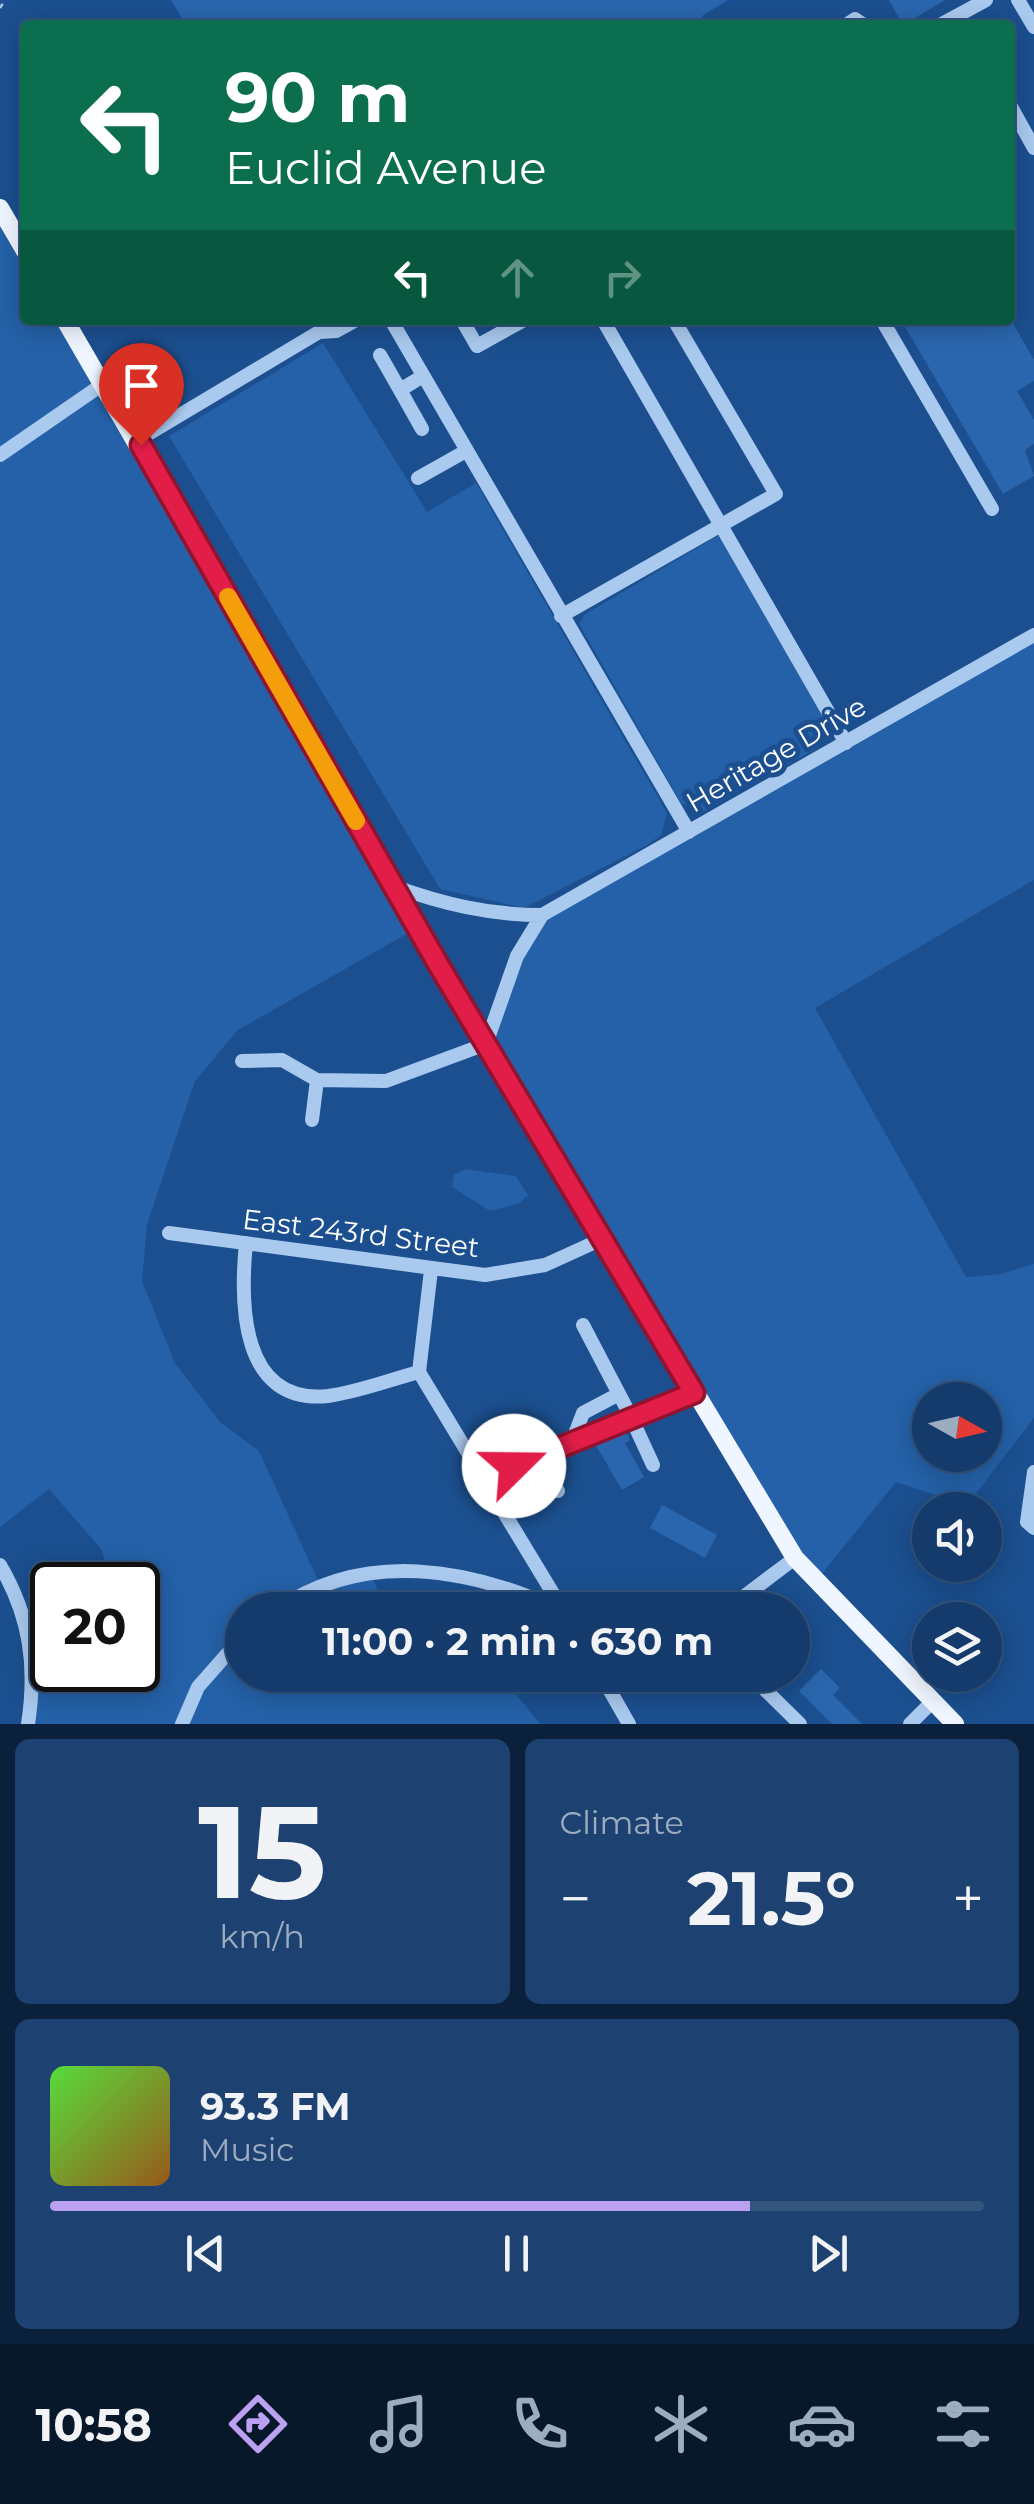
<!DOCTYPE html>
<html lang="en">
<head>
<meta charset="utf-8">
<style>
	:root { --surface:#143b6b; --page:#1d4271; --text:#f1f3f6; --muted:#9dadc1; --line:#33557e; --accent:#bca0f2 }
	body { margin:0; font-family:Montserrat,sans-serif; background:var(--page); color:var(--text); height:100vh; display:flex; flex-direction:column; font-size:38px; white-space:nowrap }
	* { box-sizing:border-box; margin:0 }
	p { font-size:32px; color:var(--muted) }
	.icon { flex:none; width:55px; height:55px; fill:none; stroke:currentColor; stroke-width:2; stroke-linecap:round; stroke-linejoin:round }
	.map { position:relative; height:1724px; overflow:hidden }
	.panel { display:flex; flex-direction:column; gap:15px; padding:15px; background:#0b203b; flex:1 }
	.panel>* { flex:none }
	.top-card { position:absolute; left:20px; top:20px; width:995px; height:305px; border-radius:10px; box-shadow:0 5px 25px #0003,0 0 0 2px var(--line); background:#0b6e4f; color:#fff; overflow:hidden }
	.needle { width:65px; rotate:98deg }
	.fabs { position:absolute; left:912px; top:1382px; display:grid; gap:20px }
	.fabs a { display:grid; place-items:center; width:90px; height:90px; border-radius:50%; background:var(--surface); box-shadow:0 5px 25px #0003,0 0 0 2px var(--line); font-size:50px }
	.speed { position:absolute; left:30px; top:1562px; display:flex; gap:20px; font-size:50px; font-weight:700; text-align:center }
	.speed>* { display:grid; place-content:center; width:130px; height:130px; border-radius:50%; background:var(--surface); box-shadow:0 5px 25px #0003,0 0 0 2px var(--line); line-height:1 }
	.speed .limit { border:5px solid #111; border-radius:15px; background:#fff; color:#111 }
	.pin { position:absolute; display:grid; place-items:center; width:85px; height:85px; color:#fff; margin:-102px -42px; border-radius:50% 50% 50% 0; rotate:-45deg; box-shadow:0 0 10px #0007 }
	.pin .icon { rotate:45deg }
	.me { position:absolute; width:110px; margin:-55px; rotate:68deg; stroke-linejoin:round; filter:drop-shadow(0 0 8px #0008) }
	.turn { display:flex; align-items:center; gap:35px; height:210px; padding:0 40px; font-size:45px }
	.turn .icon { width:130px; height:130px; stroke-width:2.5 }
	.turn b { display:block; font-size:70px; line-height:85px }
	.lanes { display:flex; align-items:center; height:95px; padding:0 40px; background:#0003; justify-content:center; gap:50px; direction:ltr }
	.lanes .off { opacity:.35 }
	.big { font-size:75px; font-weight:700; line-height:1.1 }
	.panel .tile { flex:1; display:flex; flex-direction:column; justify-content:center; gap:15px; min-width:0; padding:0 35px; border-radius:15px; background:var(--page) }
	.panel .dial { align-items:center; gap:0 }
	.dial b { font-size:130px; line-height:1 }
	.song { display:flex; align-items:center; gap:30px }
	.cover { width:120px; height:120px; border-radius:15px; background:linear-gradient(135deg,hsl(110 70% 55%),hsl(30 70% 35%)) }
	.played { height:10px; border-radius:5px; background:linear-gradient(90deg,var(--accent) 75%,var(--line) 75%) }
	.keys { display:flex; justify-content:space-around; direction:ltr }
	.heat { display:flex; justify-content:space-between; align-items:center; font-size:55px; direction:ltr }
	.panel .tiles { flex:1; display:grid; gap:15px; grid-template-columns:1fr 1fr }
	.tile:last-child { grid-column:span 2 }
	.trip { position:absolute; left:225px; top:1592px; width:585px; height:100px; border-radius:50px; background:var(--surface); box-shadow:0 5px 25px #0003,0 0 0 2px var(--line); font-weight:700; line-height:100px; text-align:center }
	.tabs { display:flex; height:160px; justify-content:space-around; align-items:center; background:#08182b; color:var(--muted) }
	.tabs .icon { width:70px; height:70px }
	.tabs .on { color:var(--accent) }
	.tabs b { font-size:45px; color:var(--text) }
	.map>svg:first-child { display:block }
	.green { fill:#2461a8; fill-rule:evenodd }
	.building { fill:#2a66ad }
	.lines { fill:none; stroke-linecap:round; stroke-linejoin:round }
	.path { stroke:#a9c9ee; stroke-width:2.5; stroke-dasharray:5 8; stroke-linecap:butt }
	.minor { stroke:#a9c9ee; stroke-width:14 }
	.major { stroke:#f0f6ff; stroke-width:18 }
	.route-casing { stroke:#92132f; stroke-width:25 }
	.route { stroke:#e11d48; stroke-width:18 }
	.slow { stroke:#f59e0b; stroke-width:18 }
	.labels { text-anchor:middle; stroke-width:10; stroke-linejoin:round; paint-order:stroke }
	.street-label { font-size:28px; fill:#fff; stroke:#1b4f8f }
</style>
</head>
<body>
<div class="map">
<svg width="1034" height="1724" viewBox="0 0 1034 1724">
	<rect width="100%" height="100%" fill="#1b4f8f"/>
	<path class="green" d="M0,208L25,251V320H65L417,928L238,1030L195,1081L147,1225L142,1281L175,1363L221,1423L259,1451L321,1587L370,1572L386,1610H242V1675H493L504,1679L540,1724H28L32,1665H52V1670H138V1585H114L101,1549L49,1489L0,1527Z
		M323,343L427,512L476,483L667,813L661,835L647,845L524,908L440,889L169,436Z
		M719,535L829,721L825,740L816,749L702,812L681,803L579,624L584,615Z
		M1034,635V880L815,1008L966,1277L1001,1274L1034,1264V1418L967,1505L896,1482L816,1581L486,1044L542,915ZM930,1400H985V1455H930Z
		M465,1169L516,1176L528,1195L518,1204L490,1211L452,1187L454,1175Z"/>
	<path class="building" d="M171,0H728L702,16L708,25H186Z
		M889,0H945L903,25Z
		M901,320H1011L1034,360V381L1017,391L1034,420V444L1025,450L1034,476L1003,494Z
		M625,1429L630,1440L625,1443L644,1477L622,1490L594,1442Z
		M662,1505L717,1535L705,1558L650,1528Z
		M821,1669L840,1688L833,1695L862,1724H832L799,1691Z"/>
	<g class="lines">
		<path class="path" d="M0,8L5,0"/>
		<path class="minor" d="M1018,0L1034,27
			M846,25L855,19L864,25
			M940,25L986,0
			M1010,105L1034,148
			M391,320L689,832
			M462,320L477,346L524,320
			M603,320L846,743
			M882,320L992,509
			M380,355L400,390
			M422,429L400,390L423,376
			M138,440L319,332L336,331L356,320
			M0,455L103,384
			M418,478L466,451
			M561,616L776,494L674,320
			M393,886C443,904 489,915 542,915L1034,635
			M242,1061L282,1060L317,1080L386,1081L486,1044L517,956L542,915
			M312,1120L317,1080
			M169,1233L485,1275L545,1265L600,1240
			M246,1243C240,1303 240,1405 328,1396C358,1392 389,1380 419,1372
			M431,1270L419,1372L563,1610
			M583,1325L630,1415L694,1393
			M572,1442L583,1413L619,1394
			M539,1455L558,1491
			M1034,1472L1027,1522L1034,1528
			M481,1479L630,1415L653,1465
			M0,1565C30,1616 37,1666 28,1724
			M277,1610C364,1549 470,1568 560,1610
			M726,1610L795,1558
			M601,1675L629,1724
			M750,1675L800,1724
			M182,1724L198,1687L242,1637
			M910,1724L932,1702"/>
		<path class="major" d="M0,208L25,251
			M65,320L438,964L795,1558L955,1724"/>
	</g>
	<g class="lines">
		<g class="route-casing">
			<path id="route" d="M141,445L438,964L694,1393L514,1466"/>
		</g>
		<use href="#route" class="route"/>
		<path class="slow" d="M228,597L356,821"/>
	</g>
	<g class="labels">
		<g class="street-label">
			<text transform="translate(776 754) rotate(-30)" y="10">Heritage Drive</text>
			<text transform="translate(361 1233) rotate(7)" y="10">East 243rd Street</text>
		</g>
	</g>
</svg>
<div class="fabs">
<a><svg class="needle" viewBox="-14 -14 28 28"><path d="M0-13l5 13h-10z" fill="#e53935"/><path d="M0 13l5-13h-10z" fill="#9dadc1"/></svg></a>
<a><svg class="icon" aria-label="sound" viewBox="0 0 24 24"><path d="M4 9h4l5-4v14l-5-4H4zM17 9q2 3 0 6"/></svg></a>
<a><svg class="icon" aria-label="layers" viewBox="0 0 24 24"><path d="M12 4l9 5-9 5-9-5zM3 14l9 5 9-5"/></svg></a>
</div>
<div class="speed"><div class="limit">20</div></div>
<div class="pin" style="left:141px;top:445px;background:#d93025"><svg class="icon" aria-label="arrive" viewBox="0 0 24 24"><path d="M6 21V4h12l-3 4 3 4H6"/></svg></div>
<svg class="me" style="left:514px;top:1466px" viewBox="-20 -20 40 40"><circle r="19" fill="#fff"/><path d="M0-13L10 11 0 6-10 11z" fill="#e11d48"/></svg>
<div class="trip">11:00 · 2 min · 630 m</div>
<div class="top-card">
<div class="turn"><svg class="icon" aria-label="left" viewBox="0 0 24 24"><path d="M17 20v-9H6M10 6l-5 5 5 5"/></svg><div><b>90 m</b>Euclid Avenue</div></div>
<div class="lanes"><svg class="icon" aria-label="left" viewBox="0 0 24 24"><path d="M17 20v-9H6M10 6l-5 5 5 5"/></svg><svg class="icon off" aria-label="ahead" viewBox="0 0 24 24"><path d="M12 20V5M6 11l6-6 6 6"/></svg><svg class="icon off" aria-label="right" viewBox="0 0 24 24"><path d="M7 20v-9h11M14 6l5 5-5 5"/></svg></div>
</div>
</div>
<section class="panel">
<div class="tiles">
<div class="tile dial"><b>15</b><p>km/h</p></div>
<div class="tile"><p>Climate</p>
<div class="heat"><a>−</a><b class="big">21.5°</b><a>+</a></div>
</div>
<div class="tile">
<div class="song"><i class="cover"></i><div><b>93.3 FM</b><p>Music</p></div></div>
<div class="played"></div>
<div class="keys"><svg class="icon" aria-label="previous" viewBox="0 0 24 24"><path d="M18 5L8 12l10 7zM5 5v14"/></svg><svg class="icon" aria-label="pause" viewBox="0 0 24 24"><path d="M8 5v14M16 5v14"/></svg><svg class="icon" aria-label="next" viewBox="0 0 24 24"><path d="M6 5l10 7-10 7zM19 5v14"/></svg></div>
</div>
</div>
</section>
<nav class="tabs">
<b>10:58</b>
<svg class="icon on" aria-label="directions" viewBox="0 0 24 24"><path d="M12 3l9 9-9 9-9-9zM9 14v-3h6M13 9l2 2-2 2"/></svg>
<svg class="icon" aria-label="music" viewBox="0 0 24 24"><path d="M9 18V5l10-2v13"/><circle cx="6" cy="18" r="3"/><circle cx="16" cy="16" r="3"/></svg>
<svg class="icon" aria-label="phone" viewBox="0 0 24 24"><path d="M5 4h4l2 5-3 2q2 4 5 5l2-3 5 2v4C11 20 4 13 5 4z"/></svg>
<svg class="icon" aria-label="climate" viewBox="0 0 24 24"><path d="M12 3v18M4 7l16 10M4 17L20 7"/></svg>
<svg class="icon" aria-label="car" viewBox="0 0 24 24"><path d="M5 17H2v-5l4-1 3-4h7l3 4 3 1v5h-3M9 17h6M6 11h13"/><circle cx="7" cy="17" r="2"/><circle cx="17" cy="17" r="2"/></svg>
<svg class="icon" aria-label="filters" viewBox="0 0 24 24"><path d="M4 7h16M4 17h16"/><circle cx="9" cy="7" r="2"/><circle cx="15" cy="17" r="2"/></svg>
</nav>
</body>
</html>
